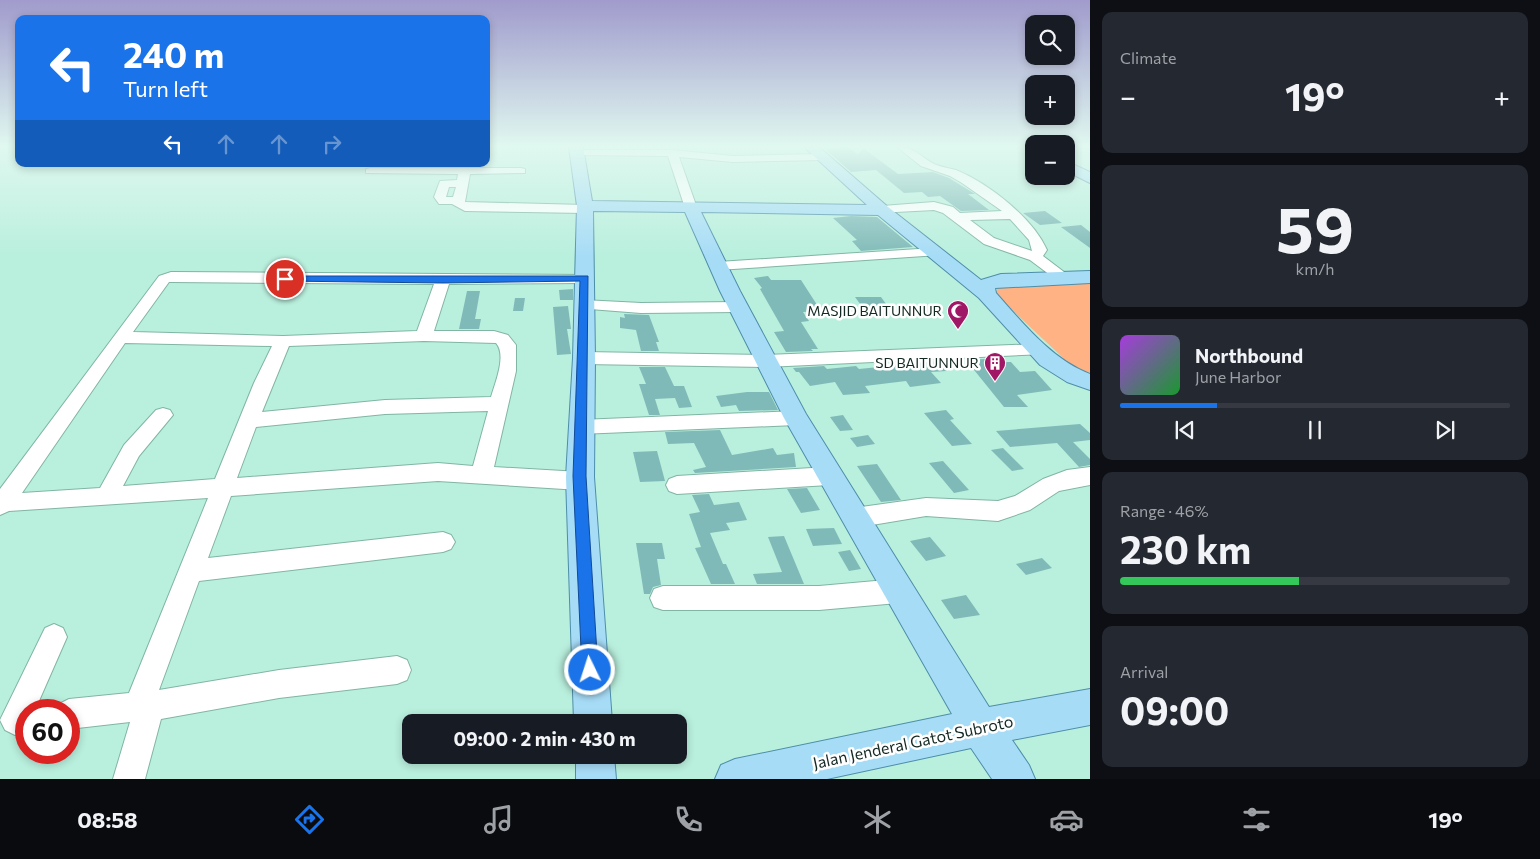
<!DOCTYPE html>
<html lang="en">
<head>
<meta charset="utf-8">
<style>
	:root { --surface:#171b24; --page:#242831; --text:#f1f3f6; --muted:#9ea1a6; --line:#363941; --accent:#1a73e8 }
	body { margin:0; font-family:Commissioner,sans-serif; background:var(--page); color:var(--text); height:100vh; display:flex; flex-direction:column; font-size:19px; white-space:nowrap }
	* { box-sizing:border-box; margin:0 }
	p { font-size:16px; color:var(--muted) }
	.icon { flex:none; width:28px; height:28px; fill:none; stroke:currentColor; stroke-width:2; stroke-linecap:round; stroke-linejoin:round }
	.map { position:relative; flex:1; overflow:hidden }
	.side { display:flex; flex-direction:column; gap:12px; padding:12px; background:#0d0f14; width:450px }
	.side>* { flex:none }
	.hud { position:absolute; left:15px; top:15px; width:475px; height:152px; border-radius:10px; box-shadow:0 2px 8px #0003; background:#1a73e8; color:#fff; overflow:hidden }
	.tools { position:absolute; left:1025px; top:15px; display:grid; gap:10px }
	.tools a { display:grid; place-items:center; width:50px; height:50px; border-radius:10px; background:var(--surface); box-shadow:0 2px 8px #0003; font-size:25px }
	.speed { position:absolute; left:15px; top:699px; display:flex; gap:10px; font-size:25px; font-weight:700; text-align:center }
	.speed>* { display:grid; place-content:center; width:65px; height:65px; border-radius:50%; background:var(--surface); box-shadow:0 2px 8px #0003; line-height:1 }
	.speed .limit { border:8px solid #d22; background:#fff; color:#111 }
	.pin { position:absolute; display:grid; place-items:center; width:42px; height:42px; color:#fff; margin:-21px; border:2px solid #fff; border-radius:50%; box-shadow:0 1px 5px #0007 }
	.me { position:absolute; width:55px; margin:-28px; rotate:356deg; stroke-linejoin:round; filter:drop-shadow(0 0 4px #0008) }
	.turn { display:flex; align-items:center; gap:18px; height:105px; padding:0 25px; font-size:22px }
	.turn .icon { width:65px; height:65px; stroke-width:2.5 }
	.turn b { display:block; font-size:35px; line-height:42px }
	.lanes { display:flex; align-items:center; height:48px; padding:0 25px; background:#0003; justify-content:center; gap:25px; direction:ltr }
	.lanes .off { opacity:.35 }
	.big { font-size:38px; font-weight:700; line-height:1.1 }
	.side .card { flex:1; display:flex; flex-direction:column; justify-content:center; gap:8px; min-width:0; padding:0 18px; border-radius:10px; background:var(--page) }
	.side .dial { align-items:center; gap:0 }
	.dial b { font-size:65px; line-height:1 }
	.song { display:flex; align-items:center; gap:15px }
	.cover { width:60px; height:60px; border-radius:8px; background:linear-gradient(135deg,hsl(280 70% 55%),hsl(130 70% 35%)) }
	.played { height:5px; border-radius:2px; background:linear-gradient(90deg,var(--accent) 25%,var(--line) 25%) }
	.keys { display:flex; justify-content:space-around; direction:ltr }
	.heat { display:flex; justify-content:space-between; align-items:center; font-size:28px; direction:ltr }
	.charge { height:8px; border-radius:4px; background:linear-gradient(90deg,#34c759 46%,var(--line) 0) }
	.trip { position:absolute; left:402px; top:714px; width:285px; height:50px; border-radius:10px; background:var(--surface); box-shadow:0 2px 8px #0003; font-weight:700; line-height:50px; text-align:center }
	.menu { display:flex; height:80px; justify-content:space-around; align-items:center; background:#090b0e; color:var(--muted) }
	.menu .icon { width:35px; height:35px }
	.menu .selected { color:var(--accent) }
	.menu b { font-size:22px; color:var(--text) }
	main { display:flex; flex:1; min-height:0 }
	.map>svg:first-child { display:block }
	.green { fill:#ffb283 }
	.building { fill:#80bab8 }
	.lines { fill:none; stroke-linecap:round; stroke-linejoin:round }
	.minor-casing { stroke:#81b5a4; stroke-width:2 }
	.major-casing { stroke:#4d8ea9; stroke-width:2 }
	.minor { fill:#fff; fill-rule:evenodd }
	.major { fill:#a7dcf7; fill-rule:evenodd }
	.route { fill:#1a73e8; stroke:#114b97 }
	.labels { text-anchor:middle; stroke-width:5; stroke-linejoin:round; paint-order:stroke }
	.poi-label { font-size:14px; fill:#142923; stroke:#fff; text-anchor:end }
	.near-street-label { font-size:16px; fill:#142923; stroke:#fff }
</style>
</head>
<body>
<main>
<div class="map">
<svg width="1090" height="779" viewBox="0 0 1090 779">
	<rect width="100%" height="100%" fill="#b9efdd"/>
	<path class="green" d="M1090,282V379L1077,371L995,294L999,285Z"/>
	<path class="building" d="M848,147L860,156L858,155L863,148L898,174L933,172L949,178L975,194H968L989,210L961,211L940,196L928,197L922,192L904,193L876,170L851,172L825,149Z
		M1045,211L1062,223L1040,225L1023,213Z
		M851,216L877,217L913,247L861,251L852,241L857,240L833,218Z
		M1081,225L1090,232V248L1061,227Z
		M768,276L771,280H801L821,311L803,312L809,321L801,322L818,349H811L813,351L786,352L774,332L784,331L760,289L762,288L754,278Z
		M573,289V300H560L559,290Z
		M467,291H480L475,319H481L479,329H459Z
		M855,297H881L889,308H863Z
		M515,298H525L523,311H513Z
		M568,306L571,329H567L571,354L557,355L553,307Z
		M624,314L649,315L659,342H656L659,351H641L636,330L620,328V317L625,318Z
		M985,359L988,362H1011L1020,372L1035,371L1052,390L1017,395L1028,407H1004L966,360Z
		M938,361L947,371L931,372L941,383L910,387L906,381L865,386L870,393L843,395L835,382L810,386L799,372H796L793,368L824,366L827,369L856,366L859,369Z
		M639,367H665L674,386H684L692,407L679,408L675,398L655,399L660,415H649L639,384H646Z
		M747,392H769L778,410L739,411L736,405L721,407L716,396Z
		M946,410L954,419L950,420L972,444L952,446L924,413Z
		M843,415L853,430L840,431L830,417Z
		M1080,424L1090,433V440L1073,442L1090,459V465L1079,467L1057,443L1010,447L996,431Z
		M720,430L732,455L773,448L777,455L794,453L796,467L695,473L693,470L706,467L694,443L668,444L665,432Z
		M868,435L875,444L857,447L850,438Z
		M1003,448L1024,469L1012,471L991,450Z
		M657,451L665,481L640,482L633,452Z
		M943,461L969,490L954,493L929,463Z
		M877,464L901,500L881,502L857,466Z
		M807,488L820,510L801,513L787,489Z
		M709,494L714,505L739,502L747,520L726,523L730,530L710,533L723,564H726L735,584H711L695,548L701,547L689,514L700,512L692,495Z
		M834,528L842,544L813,546L806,529Z
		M784,536L804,584H757L753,574L782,572L768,537Z
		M930,537L946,556L926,561L910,541Z
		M636,543H662L665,559H657L661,585L653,587L650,594H644Z
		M850,550L861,569L849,571L838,552Z
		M1042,558L1052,568L1026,575L1016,564Z
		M966,595L980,615L954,619L941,600Z"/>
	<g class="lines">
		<g class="minor-casing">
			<path id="minor" d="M897,147C915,147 919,156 934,164C941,167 949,168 956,170C988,183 1033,218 1047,250L1043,256L1068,275L1071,278L1068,281H1058L1030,260L984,244L943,213L934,210L877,213L876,210L877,207L882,206L934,202L953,207L960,213L1002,211L962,183L950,176L921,166ZM1010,219L1029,240L1032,251L994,238L970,220Z
				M577,150H672L733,156L823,154L829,157L823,160L733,162L679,157L697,208L691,212L685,208L668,156L573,155L571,153Z
				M370,168H521L525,169V173L470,174L465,202L585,205L591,209L585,213L465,211L452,204H439L434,197L440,181L457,180L458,174L366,173V169ZM449,187H456L453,197H446Z
				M934,248L939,249L941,252L939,255L718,270L711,266L718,262Z
				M171,272L590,275L593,278L585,283L449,284L434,331H494L508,335L516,345V371L494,467L580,472L588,475L591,481L588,487L580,490L438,481L231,496L208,558L443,532L451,535L455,542L451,549L443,552L199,581L159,690L279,670L397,656L407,660L411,670L407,680L397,684L279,698L161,719L145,779H113L130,722L69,729V710H56L59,704L69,699L129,693L208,498L9,511L0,515V489L159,276ZM169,282H172L434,284L417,331L283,336L133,332ZM424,341L496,343C507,355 495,383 491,397L385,400L262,412L289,346ZM125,343L272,346L254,383L215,479L123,486L139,456L173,415L170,410L163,408L156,410L124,445L100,488L22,493ZM488,411L473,466L438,463L237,478L256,427L385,414Z
				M583,300L641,303L738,302L746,307L738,312L641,313L577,308L575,305L577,302Z
				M1039,344L1045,346L1048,350L1045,354L766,367L584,364L578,362L575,358L578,354L584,352L766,355Z
				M796,411L803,413L806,418L803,423L796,425L580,434L573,432L570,427L573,422L580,420Z
				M829,467L837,470L840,476L837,482L829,485L677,494L669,491L666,485L669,479L677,476Z
				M1090,467V485L1059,491L1030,510L998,521L926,516L854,528L846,525L843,518L846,511L854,508L926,498L998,501L1015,496L1043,479L1067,470Z
				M898,579L907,583L911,591L907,599L898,603L819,610H663L654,607L650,598L654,589L663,586H819Z
				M54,624L63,628L67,637L35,710H26L25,730L15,735L5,730L0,720L45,628Z"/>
		</g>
		<g class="major-casing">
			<path id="major" d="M569,147H583L592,201L867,205L804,147H819L888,207L981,280L1001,274L1090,271V283L995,288L996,293C1022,322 1052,360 1090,374V390L1067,382L1040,365L979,298L878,215L701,212L740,291L806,414L989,707L1090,689V725L1012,740L1029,765L1035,779H992L971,748L827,779H715L721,765L735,759L952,714L784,418L720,291L685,212L593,211L595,358L594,477L612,722H574L566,477L573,358L577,206Z
				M1066,161L1090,172V183L1066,171Z
				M576,755H614L616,779H576Z"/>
		</g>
		<use href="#minor" class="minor"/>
		<use href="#major" class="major"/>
	</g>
	<linearGradient id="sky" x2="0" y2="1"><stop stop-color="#a09bcc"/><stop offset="0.57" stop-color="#e0f8f0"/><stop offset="1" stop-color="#e0f8f0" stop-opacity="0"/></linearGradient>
	<rect width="1090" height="256" fill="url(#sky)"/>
	<path class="route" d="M285,276H588L586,476L598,670L596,676L590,679L584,676L582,670L573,476L580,281L443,283L282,281L280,279Z"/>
	<defs>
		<g id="mosque-pin" transform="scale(1.125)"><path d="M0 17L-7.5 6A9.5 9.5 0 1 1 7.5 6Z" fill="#a01865" stroke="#fff"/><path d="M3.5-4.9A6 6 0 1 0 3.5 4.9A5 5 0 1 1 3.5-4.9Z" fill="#fff"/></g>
		<g id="building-pin" transform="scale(1.125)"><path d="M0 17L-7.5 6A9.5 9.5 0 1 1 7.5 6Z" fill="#a01865" stroke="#fff"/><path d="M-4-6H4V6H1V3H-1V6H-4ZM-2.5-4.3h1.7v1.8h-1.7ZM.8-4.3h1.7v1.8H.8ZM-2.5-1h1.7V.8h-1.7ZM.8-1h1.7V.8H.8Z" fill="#fff"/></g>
	</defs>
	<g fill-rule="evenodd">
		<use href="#mosque-pin" x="958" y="311"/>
		<use href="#building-pin" x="995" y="363"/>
	</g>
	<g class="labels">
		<g class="poi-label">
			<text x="942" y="316">MASJID BAITUNNUR</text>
			<text x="979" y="368">SD BAITUNNUR</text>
		</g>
		<g class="near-street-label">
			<text transform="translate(913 742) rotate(-12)" y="6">Jalan Jenderal Gatot Subroto</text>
		</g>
	</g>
</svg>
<div class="tools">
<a><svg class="icon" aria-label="search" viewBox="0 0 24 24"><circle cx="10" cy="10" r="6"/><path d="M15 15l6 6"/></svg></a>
<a>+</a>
<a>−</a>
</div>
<div class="speed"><div class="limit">60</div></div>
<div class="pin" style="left:285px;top:279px;background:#d93025"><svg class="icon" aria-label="arrive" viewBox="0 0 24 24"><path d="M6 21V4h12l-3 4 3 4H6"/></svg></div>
<svg class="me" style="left:590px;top:670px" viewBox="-20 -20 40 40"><circle r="17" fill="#1a73e8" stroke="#fff" stroke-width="3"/><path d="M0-11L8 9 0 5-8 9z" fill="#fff"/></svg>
<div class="trip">09:00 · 2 min · 430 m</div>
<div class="hud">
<div class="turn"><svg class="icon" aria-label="left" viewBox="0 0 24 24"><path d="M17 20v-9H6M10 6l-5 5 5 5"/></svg><div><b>240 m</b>Turn left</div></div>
<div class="lanes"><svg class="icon" aria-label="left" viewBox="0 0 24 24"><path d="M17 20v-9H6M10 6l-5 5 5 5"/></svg><svg class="icon off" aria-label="ahead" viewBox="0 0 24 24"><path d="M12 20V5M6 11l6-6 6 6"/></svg><svg class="icon off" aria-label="ahead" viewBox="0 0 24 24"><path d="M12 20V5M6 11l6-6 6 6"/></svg><svg class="icon off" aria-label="right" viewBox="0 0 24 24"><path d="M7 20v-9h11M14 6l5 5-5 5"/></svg></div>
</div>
</div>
<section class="side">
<div class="card"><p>Climate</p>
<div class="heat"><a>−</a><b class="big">19°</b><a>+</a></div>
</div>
<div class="card dial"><b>59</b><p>km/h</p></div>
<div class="card">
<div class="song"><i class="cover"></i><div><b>Northbound</b><p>June Harbor</p></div></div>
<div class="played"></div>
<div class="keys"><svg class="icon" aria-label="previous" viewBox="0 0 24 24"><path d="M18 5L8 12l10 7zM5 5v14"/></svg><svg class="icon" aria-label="pause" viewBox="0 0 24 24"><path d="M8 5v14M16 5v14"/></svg><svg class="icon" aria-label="next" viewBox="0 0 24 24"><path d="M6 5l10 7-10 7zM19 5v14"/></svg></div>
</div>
<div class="card"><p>Range · 46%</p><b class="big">230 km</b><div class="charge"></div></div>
<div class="card"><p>Arrival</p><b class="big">09:00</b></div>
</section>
</main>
<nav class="menu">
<b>08:58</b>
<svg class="icon selected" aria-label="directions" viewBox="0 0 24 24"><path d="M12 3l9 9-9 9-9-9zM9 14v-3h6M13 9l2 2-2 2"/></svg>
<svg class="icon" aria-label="music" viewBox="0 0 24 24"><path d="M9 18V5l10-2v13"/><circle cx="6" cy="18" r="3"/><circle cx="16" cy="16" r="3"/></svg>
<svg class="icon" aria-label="phone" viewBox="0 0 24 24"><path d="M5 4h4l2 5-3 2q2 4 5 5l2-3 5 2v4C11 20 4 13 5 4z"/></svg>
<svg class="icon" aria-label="climate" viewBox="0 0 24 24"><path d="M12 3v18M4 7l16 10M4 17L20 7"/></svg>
<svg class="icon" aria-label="car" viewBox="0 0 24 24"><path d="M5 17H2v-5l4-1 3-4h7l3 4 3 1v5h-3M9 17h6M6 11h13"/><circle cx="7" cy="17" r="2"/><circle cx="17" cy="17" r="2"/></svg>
<svg class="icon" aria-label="filters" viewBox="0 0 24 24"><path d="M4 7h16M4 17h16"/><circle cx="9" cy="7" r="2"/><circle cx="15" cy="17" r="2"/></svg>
<b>19°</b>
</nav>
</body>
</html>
